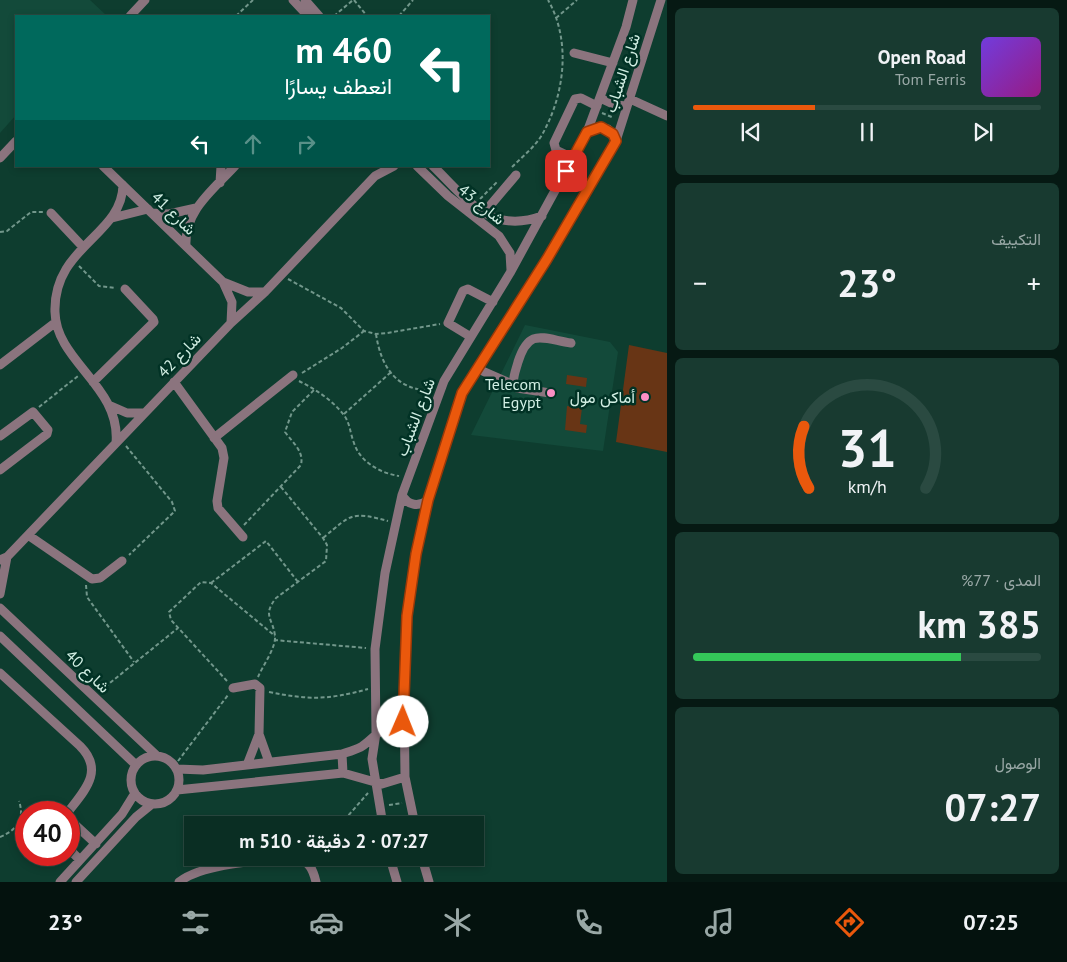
<!DOCTYPE html>
<html lang="ar">
<head>
<meta charset="utf-8">
<style>
	:root { --surface:#0a2e23; --page:#183a30; --text:#f1f3f6; --muted:#99a8a6; --line:#2a4a41; --accent:#ea580c }
	body { margin:0; font-family:"PT Sans",Vazirmatn,sans-serif; background:var(--page); color:var(--text); direction:rtl; height:100vh; display:flex; flex-direction:column; font-size:19px; white-space:nowrap }
	* { box-sizing:border-box; margin:0 }
	p { font-size:16px; color:var(--muted) }
	.icon { flex:none; width:28px; height:28px; fill:none; stroke:currentColor; stroke-width:2; stroke-linecap:round; stroke-linejoin:round }
	.map { position:relative; flex:1; overflow:hidden; direction:ltr }
	.side { display:flex; flex-direction:column; gap:8px; padding:8px; background:#061913; width:400px }
	.side>* { flex:none }
	.hud { position:absolute; left:15px; top:15px; width:475px; height:152px; border-radius:0px; box-shadow:0 2px 8px #0003,0 0 0 1px var(--line); direction:rtl; background:#00695c; color:#fff; overflow:hidden }
	.speed { position:absolute; left:15px; top:801px; display:flex; gap:10px; font-size:25px; font-weight:700; text-align:center }
	.speed>* { display:grid; place-content:center; width:65px; height:65px; border-radius:50%; background:var(--surface); box-shadow:0 2px 8px #0003,0 0 0 1px var(--line); line-height:1 }
	.speed .limit { border:8px solid #d22; background:#fff; color:#111 }
	.pin { position:absolute; display:grid; place-items:center; width:42px; height:42px; color:#fff; margin:-21px; border-radius:10px; box-shadow:0 2px 8px #0006 }
	.me { position:absolute; width:55px; margin:-28px; rotate:1deg; stroke-linejoin:round; filter:drop-shadow(0 0 4px #0008) }
	.turn { display:flex; align-items:center; gap:18px; height:105px; padding:0 15px; font-size:22px }
	.turn .icon { width:65px; height:65px; stroke-width:2.5 }
	.turn b { display:block; font-size:35px; line-height:42px }
	.lanes { display:flex; align-items:center; height:48px; padding:0 15px; background:#0003; justify-content:center; gap:25px; direction:ltr }
	.lanes .off { opacity:.35 }
	.big { font-size:38px; font-weight:600; line-height:1.1 }
	.side .tile { flex:1; display:flex; flex-direction:column; justify-content:center; gap:8px; min-width:0; padding:0 18px; border-radius:8px; background:var(--page) }
	.side .dial { align-items:center; gap:0 }
	.dial svg { height:130px; overflow:visible; fill:none; stroke:var(--line); stroke-width:7; stroke-linecap:round; text-anchor:middle }
	.dial text { fill:var(--text); stroke:none }
	.song { display:flex; align-items:center; gap:15px }
	.cover { width:60px; height:60px; border-radius:8px; background:linear-gradient(135deg,hsl(260 70% 55%),hsl(310 70% 35%)) }
	.played { height:5px; border-radius:2px; background:linear-gradient(90deg,var(--accent) 35%,var(--line) 35%) }
	.keys { display:flex; justify-content:space-around; direction:ltr }
	.heat { display:flex; justify-content:space-between; align-items:center; font-size:28px; direction:ltr }
	.charge { height:8px; border-radius:4px; background:linear-gradient(90deg,#34c759 77%,var(--line) 0) }
	.trip { position:absolute; left:184px; top:816px; width:300px; height:50px; border-radius:0px; background:var(--surface); box-shadow:0 2px 8px #0003,0 0 0 1px var(--line); font-weight:600; line-height:50px; text-align:center; direction:rtl }
	.tabs { display:flex; height:80px; justify-content:space-around; align-items:center; background:#04120e; color:var(--muted) }
	.tabs .icon { width:35px; height:35px }
	.tabs .current { color:var(--accent) }
	.tabs b { font-size:22px; color:var(--text) }
	main { display:flex; flex:1; min-height:0 }
	.map>svg:first-child { display:block }
	.built { fill:#134a3a }
	.building { fill:#683515 }
	.lines { fill:none; stroke-linecap:round; stroke-linejoin:round }
	.path { stroke:#72978b; stroke-width:2; stroke-dasharray:4 2.5; stroke-linecap:butt }
	.minor { stroke:#8b747e; stroke-width:9 }
	.route-casing { stroke:#983908; stroke-width:12 }
	.route { stroke:#ea580c; stroke-width:9 }
	.poi-dot { fill:#fb8fc4; stroke:#013225; stroke-width:2 }
	.labels { text-anchor:middle; stroke-width:5; stroke-linejoin:round; paint-order:stroke }
	.street-label { font-size:16px; fill:#d2efe4; stroke:#013225 }
	.poi-label { font-size:16px; fill:#d2efe4; stroke:#013225; text-anchor:end }
</style>
</head>
<body>
<main>
<section class="side">
<div class="tile">
<div class="song"><i class="cover"></i><div><b>Open Road</b><p>Tom Ferris</p></div></div>
<div class="played"></div>
<div class="keys"><svg class="icon" aria-label="previous" viewBox="0 0 24 24"><path d="M18 5L8 12l10 7zM5 5v14"/></svg><svg class="icon" aria-label="pause" viewBox="0 0 24 24"><path d="M8 5v14M16 5v14"/></svg><svg class="icon" aria-label="next" viewBox="0 0 24 24"><path d="M6 5l10 7-10 7zM19 5v14"/></svg></div>
</div>
<div class="tile"><p>التكييف</p>
<div class="heat"><a>−</a><b class="big">23°</b><a>+</a></div>
</div>
<div class="tile dial"><svg viewBox="0 0 100 80">
<path d="M14 69A42 42 0 1 1 86 69"/>
<path d="M14 69A42 42 0 0 1 11 31" stroke="#ea580c"/>
<text x="50" y="56" font-size="32" font-weight="700">31</text>
<text x="50" y="72" font-size="11">km/h</text>
</svg></div>
<div class="tile"><p>المدى · 77%</p><b class="big">385 km</b><div class="charge"></div></div>
<div class="tile"><p>الوصول</p><b class="big">07:27</b></div>
</section>
<div class="map">
<svg width="667" height="882" viewBox="0 0 667 882">
	<rect width="100%" height="100%" fill="#0e3d2f"/>
	<path class="built" d="M0,0H90L107,16H16V115L0,133Z
		M525,325L610,342L618,352L603,451L471,435Z"/>
	<path class="building" d="M629,345L667,353V452L616,442Z
		M567,375L587,378L586,387L566,384Z
		M567,406L582,408L580,424L587,425L586,433L565,430Z"/>
	<g class="lines">
		<path class="path" d="M354,0L367,16
			M236,16L253,0
			M334,16L353,0
			M399,16L413,0
			M556,18L577,0
			M602,113L614,118
			M512,167C523,156 536,146 543,133C565,93 571,40 548,0
			M566,187L577,192
			M480,199L498,181
			M0,232L7,231L31,212H43
			M79,266L99,286L116,288
			M288,279L341,308L364,331L376,334L387,333L440,324
			M376,334C381,367 396,390 432,391
			M302,373L342,348L364,331
			M299,381C315,389 332,400 343,414C350,422 350,433 354,443C360,462 380,473 399,476
			M39,407L78,376
			M344,414L390,373
			M126,446L172,502L175,511L129,555
			M244,525L301,465C304,451 293,443 285,432L292,412L315,389
			M323,538C352,514 351,511 388,521
			M211,583L266,541L298,582
			M86,585L87,597L134,662
			M274,640L366,648
			M258,677C263,665 276,648 275,636C273,618 262,616 276,598L326,561L327,545L323,538L281,487
			M227,681L171,620L169,612L201,582L211,583L275,636
			M100,691L178,628
			M269,692C309,700 328,700 368,689
			M385,704L395,705
			M178,761L228,695
			M389,805L402,803
			M340,825L368,793
			M0,837C17,830 25,819 19,801"/>
		<path class="minor" d="M293,0L308,16
			M305,0L319,16
			M130,16L145,0
			M574,53L613,63
			M600,98L615,105L627,106
			M630,99L667,116
			M587,132L593,128L608,129L616,141
			M0,158L16,141
			M573,158L556,150L554,143L575,99L581,98L597,106
			M103,166L223,282L248,292H265
			M417,166L448,196L499,236L510,253L511,270
			M433,166C467,199 490,235 542,216
			M220,183L221,166
			M51,213L82,246
			M152,213L169,214L196,208
			M483,214L516,175
			M112,218L148,209
			M186,246C184,211 213,190 235,166
			M223,282L232,302L231,323
			M471,337L448,323L463,291L468,289L493,302
			M0,365L56,322
			M478,369L514,385
			M93,382L154,322L153,319L125,289
			M174,382L222,448L224,458L217,501L218,508L243,537
			M550,393L517,388L514,385C512,378 516,370 518,362C529,328 541,338 571,343
			M111,406L127,413H144
			M0,436L33,412L48,430L47,434L0,470
			M214,438L293,375
			M116,443C121,386 56,362 55,312C53,246 122,236 123,185
			M402,495C408,506 419,507 428,500
			M28,535L92,579L100,578L122,561
			M0,560L7,557L231,323L265,292L375,176L394,166
			M0,594L7,557
			M0,608L156,755
			M0,636L136,765
			M0,673L80,746C105,771 84,791 68,812
			M233,688L255,684L260,688L259,734L247,765
			M259,734L269,762
			M342,754L343,773
			M131 780a24 24 0 1 1 48 0a24 24 0 1 1-48 0Z
			M177,769L203,770L342,754C348,752 355,750 361,747C376,738 385,717 403,737
			M177,790L343,773L382,784L405,777
			M69,819L96,844
			M383,825L372,759L376,733L375,649L385,573L402,495L444,381L510,273L587,132L626,27L633,0
			M415,825L405,777L404,688L407,616L416,554L428,500L462,393L547,259L616,141L661,0
			M69,849L80,860
			M390,858L397,882
			M422,858L429,882
			M60,882L122,814L135,793
			M76,882L136,817L152,804
			M179,882C203,863 265,860 296,858C309,861 313,869 316,882"/>
	</g>
	<g class="lines">
		<g class="route-casing">
			<path id="route" d="M403,722L407,616L416,554L428,500L462,393L547,259L616,141L613,134L601,127L587,132L566,171"/>
		</g>
		<use href="#route" class="route"/>
	</g>
	<g class="poi-dot">
		<circle cx="551" cy="393" r="5"/>
		<circle cx="645" cy="397" r="5"/>
	</g>
	<g class="labels">
		<g class="street-label">
			<text transform="translate(622 73) rotate(-72)" y="6">شارع الشباب</text>
			<text transform="translate(482 204) rotate(39)" y="6">شارع 43</text>
			<text transform="translate(174 213) rotate(44)" y="6">شارع 41</text>
			<text transform="translate(179 355) rotate(-46)" y="6">شارع 42</text>
			<text transform="translate(415 417) rotate(-69)" y="6">شارع الشباب</text>
			<text transform="translate(88 671) rotate(44)" y="6">شارع 40</text>
		</g>
		<g class="poi-label">
			<text x="541" y="390">Telecom<tspan x="541" dy="18">Egypt</tspan></text>
			<text x="635" y="403">أماكن مول</text>
		</g>
	</g>
</svg>
<div class="speed"><div class="limit">40</div></div>
<div class="pin" style="left:566px;top:171px;background:#d93025"><svg class="icon" aria-label="arrive" viewBox="0 0 24 24"><path d="M6 21V4h12l-3 4 3 4H6"/></svg></div>
<svg class="me" style="left:403px;top:722px" viewBox="-20 -20 40 40"><circle r="19" fill="#fff"/><path d="M0-13L10 11 0 6-10 11z" fill="#ea580c"/></svg>
<div class="trip">07:27 · 2 دقيقة · 510 m</div>
<div class="hud">
<div class="turn"><svg class="icon" aria-label="left" viewBox="0 0 24 24"><path d="M17 20v-9H6M10 6l-5 5 5 5"/></svg><div><b>460 m</b>انعطف يسارًا</div></div>
<div class="lanes"><svg class="icon" aria-label="left" viewBox="0 0 24 24"><path d="M17 20v-9H6M10 6l-5 5 5 5"/></svg><svg class="icon off" aria-label="ahead" viewBox="0 0 24 24"><path d="M12 20V5M6 11l6-6 6 6"/></svg><svg class="icon off" aria-label="right" viewBox="0 0 24 24"><path d="M7 20v-9h11M14 6l5 5-5 5"/></svg></div>
</div>
</div>
</main>
<nav class="tabs">
<b>07:25</b>
<svg class="icon current" aria-label="directions" viewBox="0 0 24 24"><path d="M12 3l9 9-9 9-9-9zM9 14v-3h6M13 9l2 2-2 2"/></svg>
<svg class="icon" aria-label="music" viewBox="0 0 24 24"><path d="M9 18V5l10-2v13"/><circle cx="6" cy="18" r="3"/><circle cx="16" cy="16" r="3"/></svg>
<svg class="icon" aria-label="phone" viewBox="0 0 24 24"><path d="M5 4h4l2 5-3 2q2 4 5 5l2-3 5 2v4C11 20 4 13 5 4z"/></svg>
<svg class="icon" aria-label="climate" viewBox="0 0 24 24"><path d="M12 3v18M4 7l16 10M4 17L20 7"/></svg>
<svg class="icon" aria-label="car" viewBox="0 0 24 24"><path d="M5 17H2v-5l4-1 3-4h7l3 4 3 1v5h-3M9 17h6M6 11h13"/><circle cx="7" cy="17" r="2"/><circle cx="17" cy="17" r="2"/></svg>
<svg class="icon" aria-label="filters" viewBox="0 0 24 24"><path d="M4 7h16M4 17h16"/><circle cx="9" cy="7" r="2"/><circle cx="15" cy="17" r="2"/></svg>
<b>23°</b>
</nav>
</body>
</html>
